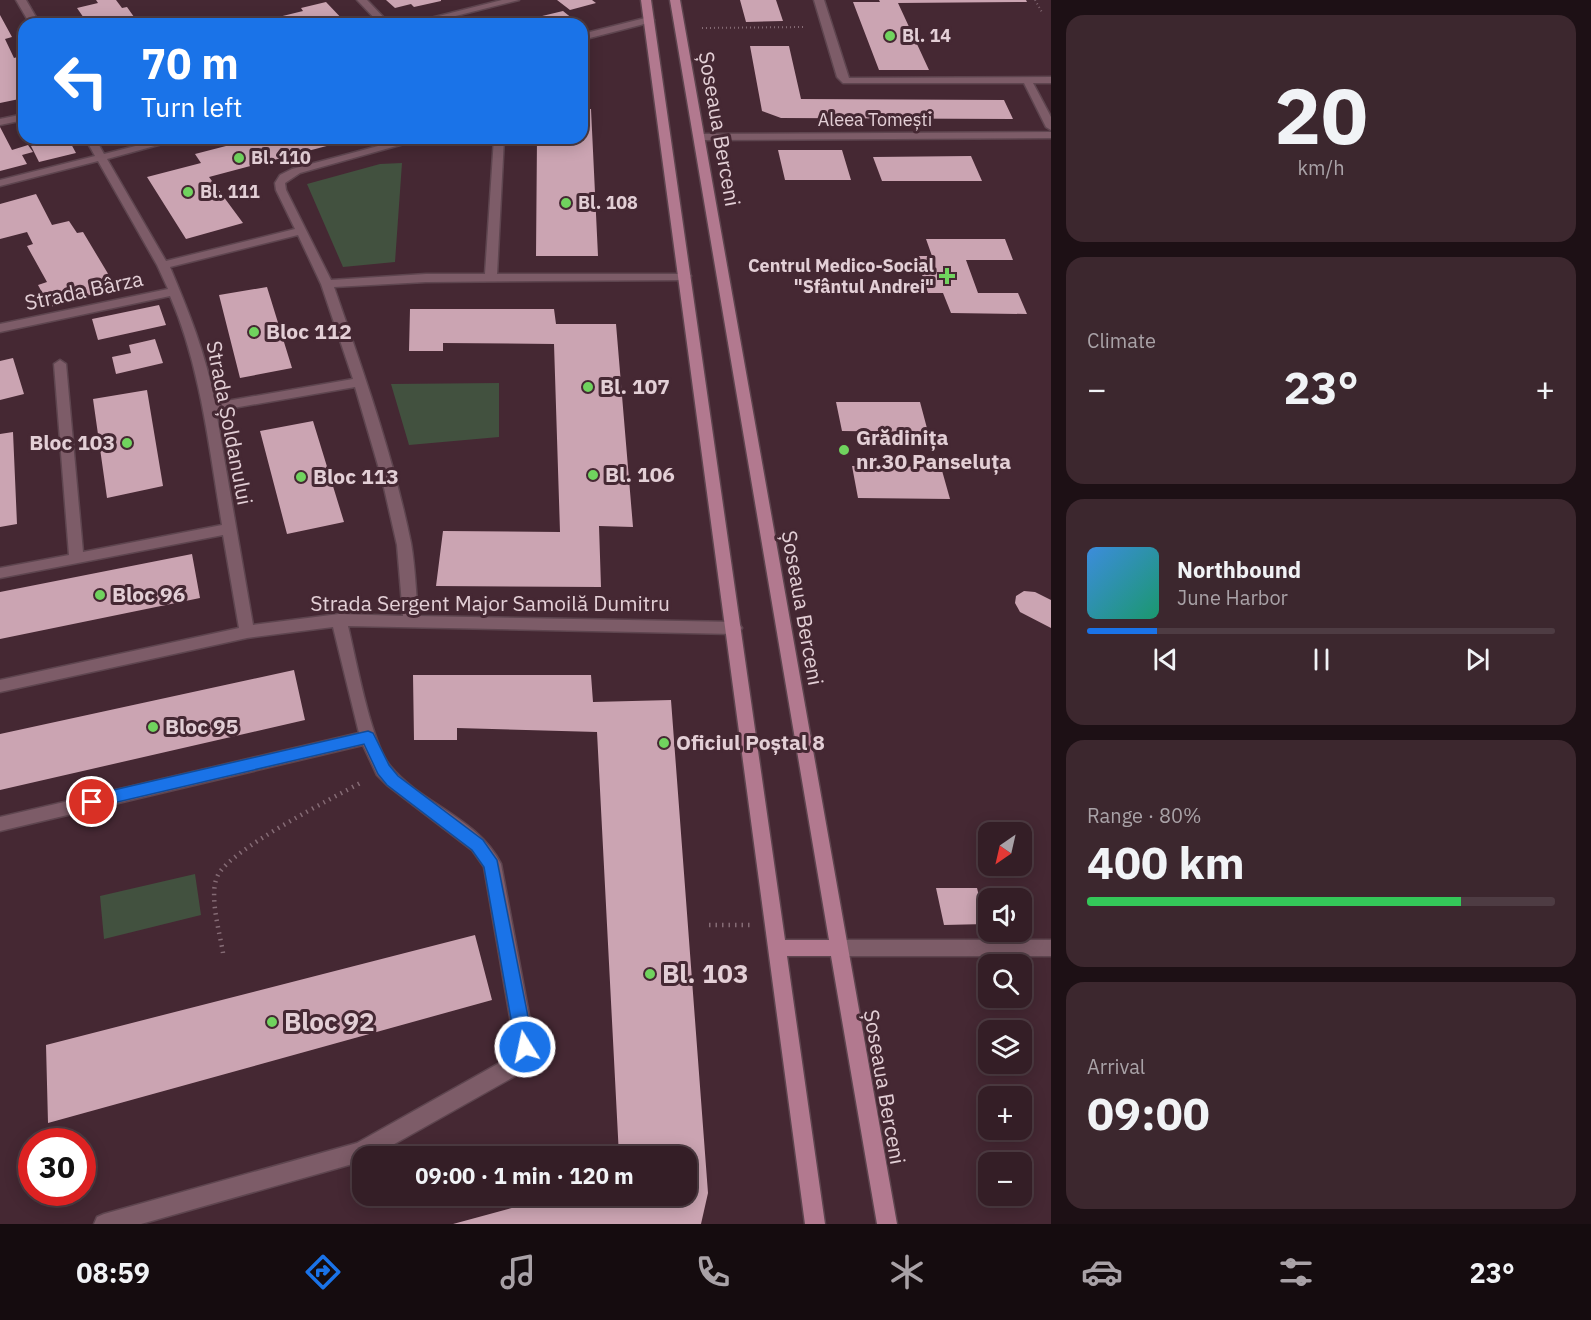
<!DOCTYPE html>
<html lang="en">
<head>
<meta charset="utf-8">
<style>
	:root { --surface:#341e26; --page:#3c272e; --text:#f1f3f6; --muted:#a9a2a7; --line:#4e3c43; --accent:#1a73e8 }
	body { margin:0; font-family:"IBM Plex Sans",sans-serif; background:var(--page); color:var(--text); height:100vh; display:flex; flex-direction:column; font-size:22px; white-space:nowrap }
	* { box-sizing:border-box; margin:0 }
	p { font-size:20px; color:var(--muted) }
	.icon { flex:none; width:33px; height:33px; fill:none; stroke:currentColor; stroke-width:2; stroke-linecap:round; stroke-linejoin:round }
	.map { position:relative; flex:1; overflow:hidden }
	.details { display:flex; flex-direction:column; gap:15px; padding:15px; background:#1d1015; width:540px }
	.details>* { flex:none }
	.guide { position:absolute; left:18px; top:18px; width:570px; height:126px; border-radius:18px; box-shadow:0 3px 15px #0003,0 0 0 2px var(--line); background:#1a73e8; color:#fff; overflow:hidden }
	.needle { width:39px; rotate:214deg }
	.controls { position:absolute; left:978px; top:822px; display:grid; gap:12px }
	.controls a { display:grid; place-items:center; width:54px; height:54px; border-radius:12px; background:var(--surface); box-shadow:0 3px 15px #0003,0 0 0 2px var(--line); font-size:30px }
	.speed { position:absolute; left:18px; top:1128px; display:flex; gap:12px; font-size:30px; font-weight:700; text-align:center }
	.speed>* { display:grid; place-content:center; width:78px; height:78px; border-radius:50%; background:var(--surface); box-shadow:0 3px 15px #0003,0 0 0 2px var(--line); line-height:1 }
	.speed .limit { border:9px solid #d22; background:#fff; color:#111 }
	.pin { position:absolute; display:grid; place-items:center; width:51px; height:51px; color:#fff; margin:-26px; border:3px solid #fff; border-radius:50%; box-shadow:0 2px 6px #0007 }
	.me { position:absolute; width:66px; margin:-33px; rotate:350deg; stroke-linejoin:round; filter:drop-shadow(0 0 4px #0008) }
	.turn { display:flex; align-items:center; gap:21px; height:126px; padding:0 24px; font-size:27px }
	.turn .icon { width:78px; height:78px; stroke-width:2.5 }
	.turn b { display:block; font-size:42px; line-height:51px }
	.big { font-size:45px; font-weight:700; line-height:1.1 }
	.details .widget { flex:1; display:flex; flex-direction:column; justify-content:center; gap:9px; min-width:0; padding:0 21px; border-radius:18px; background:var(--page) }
	.details .dial { align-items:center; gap:0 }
	.dial b { font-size:78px; line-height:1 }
	.song { display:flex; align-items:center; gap:18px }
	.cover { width:72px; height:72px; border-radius:9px; background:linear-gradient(135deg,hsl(210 70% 55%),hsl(160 70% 35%)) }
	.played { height:6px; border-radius:3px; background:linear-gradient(90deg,var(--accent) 15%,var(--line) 15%) }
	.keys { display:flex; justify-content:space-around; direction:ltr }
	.heat { display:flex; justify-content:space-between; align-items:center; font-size:33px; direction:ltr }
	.charge { height:9px; border-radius:4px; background:linear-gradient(90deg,#34c759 80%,var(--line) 0) }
	.trip { position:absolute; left:352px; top:1146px; width:345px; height:60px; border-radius:18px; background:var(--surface); box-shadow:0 3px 15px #0003,0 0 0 2px var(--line); font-weight:700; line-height:60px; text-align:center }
	.tabs { display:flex; height:96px; justify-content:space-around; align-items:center; background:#150c0f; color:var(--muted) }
	.tabs .icon { width:42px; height:42px }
	.tabs .current { color:var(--accent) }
	.tabs b { font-size:27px; color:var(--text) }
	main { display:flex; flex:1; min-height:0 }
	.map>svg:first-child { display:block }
	.green { fill:#42513f }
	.building { fill:#cba4b2 }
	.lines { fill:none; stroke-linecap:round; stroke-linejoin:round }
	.minor-casing { stroke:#5e454f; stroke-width:3 }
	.major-casing { stroke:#5e454f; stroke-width:3 }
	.path-far1 { stroke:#856b75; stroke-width:2; stroke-dasharray:1 3; stroke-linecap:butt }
	.path { stroke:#856b75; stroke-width:4.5; stroke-dasharray:1.5 5; stroke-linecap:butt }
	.minor { fill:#7d5c68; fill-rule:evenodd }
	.major { fill:#b2798f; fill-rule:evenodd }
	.route { fill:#1a73e8; stroke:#114b97; stroke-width:1.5 }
	.poi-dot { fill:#70d35e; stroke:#452833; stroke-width:2 }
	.labels { text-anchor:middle; stroke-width:6; stroke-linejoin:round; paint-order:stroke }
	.far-poi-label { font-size:18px; font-weight:bold; fill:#e3cfd6; stroke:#452833; text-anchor:start }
	.far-street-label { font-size:18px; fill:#e3cfd6; stroke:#452833 }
	.street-label { font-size:21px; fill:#e3cfd6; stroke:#452833 }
	.poi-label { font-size:21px; font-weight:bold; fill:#e3cfd6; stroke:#452833; text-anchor:start }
	.near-poi-label { font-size:26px; font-weight:bold; fill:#e3cfd6; stroke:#452833; text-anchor:start }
</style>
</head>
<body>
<main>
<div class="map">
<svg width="1051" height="1224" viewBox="0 0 1051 1224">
	<rect width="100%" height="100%" fill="#452833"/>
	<path class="green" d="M402,163L395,262L343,267L307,184L380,164Z
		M499,383V437L409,445L391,384Z
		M195,874L201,915L104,939L100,896Z"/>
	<path class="building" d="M96,0H116L122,8L127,7L139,24H88L77,8L98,3Z
		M386,0H441V1L414,7L411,4L395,8Z
		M557,0H592L596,3L570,10Z
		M740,0H776L783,21L746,22Z
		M879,0H1026L1027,2L898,3L929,70H879L853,2H880Z
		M326,2L346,23L250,24L303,11L301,8Z
		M563,11L578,23L519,24L517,22Z
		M0,15L12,37L5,39L14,58L21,56L24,62V98L0,103Z
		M750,46H789L801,99L1004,100L1013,119L781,118L762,111Z
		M582,109H591L598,256H536L537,138H582Z
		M0,127L12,150L28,145L33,152L22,155L27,164L0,171Z
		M257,138L353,139L209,177L243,223L186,239L147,177L201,163L195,154Z
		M57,139L60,145L70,142L76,153L39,162L31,146Z
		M778,150H842L851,180H785Z
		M971,156L982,181H882L873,157Z
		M36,194L52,225L69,221L77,233L83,232L116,287L50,307L38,285L47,282L27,246L33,244L27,232L0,239V204Z
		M926,239H1005L1013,260H966L978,293H1018L1027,314L951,313L943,293H928L916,256H932Z
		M267,287L292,368L240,378L219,295Z
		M159,305L166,325L98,340L92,319Z
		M410,309H554L556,324H616L633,527L599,526L601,587L436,586L443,531L560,532L554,344L443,343V351H409Z
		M155,339L163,363L116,374L112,357L131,353L129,345Z
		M13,358L24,394L0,400V361Z
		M147,390L163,486L107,498L93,399Z
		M836,402H920L928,432L842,431Z
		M313,421L344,522L287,534L260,431Z
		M13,432L17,524L0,527V434Z
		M852,466L941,467L950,499L858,498Z
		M192,554L200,598L0,639V592Z
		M1024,591L1035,592L1051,600V628L1020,612L1015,603L1016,596Z
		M294,670L305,720L0,790V734Z
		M413,675H591L593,702L671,700L708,1193L701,1224H453L556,1196H687V1156H619L597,732L457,728V740H414Z
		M936,888H977L986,924L944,925Z
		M475,935L492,1000L48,1123L46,1045Z"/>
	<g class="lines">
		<g class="minor-casing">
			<path id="minor" d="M16,0H26L40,24H30Z
				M357,0H367L390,24H380Z
				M502,0H519L424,24H407Z
				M814,0H824L849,78L1051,77V83H1033L1051,117V130L1046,127L1024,83H843L837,77Z
				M649,17L654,20L652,22L582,40V34Z
				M24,114V120L0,125V119Z
				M1051,132V138L699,140L694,137L699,134Z
				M85,138H95L104,154L167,138H184L107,159L166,261L295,229L276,190L275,183L280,175L292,169L408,138H425L300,173L285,183L286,190L331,280L426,274H485L494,138H504L497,274H689L691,276L685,280L426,282L334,287C363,371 393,455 411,543C415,566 416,592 418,616L734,622L739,624L742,628L739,632L734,634L348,626C356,659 371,744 391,767C422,804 479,819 501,864L535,1047L524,1071L373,1156H363V1161L141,1224H94L97,1217L104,1214L357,1143L510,1057L515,1046L484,867L472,850L387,785L377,775L363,745L0,831V817L359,733L333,627L247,638L0,692V680L239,628L223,535L0,578V568L69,555L54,364L60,360L66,364L83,552L222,525C209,448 201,368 170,296L0,332V324L168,289L157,265L98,161L0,186V180L95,156ZM298,235L321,284L353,379L215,403C206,354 188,310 170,267ZM355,387L382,479L397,545L403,616L339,614L253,625L216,411Z
				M839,940H1051V956H839L833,954L830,948L833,942Z"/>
		</g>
		<g class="major-casing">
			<path id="major" d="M641,0H651L785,940H829L670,0H680L897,1224H877L831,956H787L825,1224H805Z"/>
		</g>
		<path class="path-far1" d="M1035,0L1043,14
			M702,28L805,27"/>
		<path class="path" d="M709,925H750
			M223,953C220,933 208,894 218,875C231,849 333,798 362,782"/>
		<use href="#minor" class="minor"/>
		<use href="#major" class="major"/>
	</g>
	<path class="route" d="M368,731L373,733L389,765L398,776L483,840L497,860L534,1047L531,1053L525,1055L519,1053L516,1047L484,867L472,850L387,785L378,774L364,744L92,808L87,806L84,802L87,797L92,795Z"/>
	<g class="poi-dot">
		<circle cx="890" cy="36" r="6"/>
		<circle cx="239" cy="158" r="6"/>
		<circle cx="188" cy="192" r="6"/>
		<circle cx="566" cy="203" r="6"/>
		<path d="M944 267h6v6h6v6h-6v6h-6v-6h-6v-6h6z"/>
		<circle cx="254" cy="332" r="6"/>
		<circle cx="588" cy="387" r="6"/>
		<circle cx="127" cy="443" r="6"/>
		<circle cx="844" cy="450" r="6"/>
		<circle cx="593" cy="475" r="6"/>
		<circle cx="301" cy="477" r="6"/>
		<circle cx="100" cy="595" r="6"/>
		<circle cx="153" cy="727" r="6"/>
		<circle cx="664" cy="743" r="6"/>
		<circle cx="650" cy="974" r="6"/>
		<circle cx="272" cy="1022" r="6"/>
	</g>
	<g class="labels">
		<g class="far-poi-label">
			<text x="902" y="42">Bl. 14</text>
			<text x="251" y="164">Bl. 110</text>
			<text x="200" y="198">Bl. 111</text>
			<text x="578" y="209">Bl. 108</text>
			<text x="934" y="272" text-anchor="end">Centrul Medico-Social<tspan x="934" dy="21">"Sfântul Andrei"</tspan></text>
		</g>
		<g class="far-street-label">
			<text x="875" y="126">Aleea Tomești</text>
		</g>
		<g class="street-label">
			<text transform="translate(719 129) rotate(80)" y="7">Șoseaua Berceni</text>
			<text transform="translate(84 291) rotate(-12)" y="7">Strada Bârza</text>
			<text transform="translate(229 423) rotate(79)" y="7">Strada Șoldanului</text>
			<text x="490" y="611">Strada Sergent Major Samoilă Dumitru</text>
			<text transform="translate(802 608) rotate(80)" y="7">Șoseaua Berceni</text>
			<text transform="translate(884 1087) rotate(80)" y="7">Șoseaua Berceni</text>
		</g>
		<g class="poi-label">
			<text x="266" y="339">Bloc 112</text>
			<text x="600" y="394">Bl. 107</text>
			<text x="856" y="445">Grădinița<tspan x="856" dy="24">nr.30 Panseluța</tspan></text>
			<text x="115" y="450" text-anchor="end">Bloc 103</text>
			<text x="605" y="482">Bl. 106</text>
			<text x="313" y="484">Bloc 113</text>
			<text x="112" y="602">Bloc 96</text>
			<text x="165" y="734">Bloc 95</text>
			<text x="676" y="750">Oficiul Poștal 8</text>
		</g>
		<g class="near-poi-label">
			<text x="662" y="983">Bl. 103</text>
			<text x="284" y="1031">Bloc 92</text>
		</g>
	</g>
</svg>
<div class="controls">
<a><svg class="needle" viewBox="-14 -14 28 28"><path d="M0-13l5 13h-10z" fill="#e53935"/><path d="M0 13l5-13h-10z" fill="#a9a2a7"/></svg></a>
<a><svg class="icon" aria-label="sound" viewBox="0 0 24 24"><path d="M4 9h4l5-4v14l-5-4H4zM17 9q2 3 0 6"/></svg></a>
<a><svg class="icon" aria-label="search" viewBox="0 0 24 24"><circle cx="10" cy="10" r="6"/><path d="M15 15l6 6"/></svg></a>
<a><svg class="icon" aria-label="layers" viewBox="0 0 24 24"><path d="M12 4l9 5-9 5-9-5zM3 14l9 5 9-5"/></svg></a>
<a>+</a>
<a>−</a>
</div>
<div class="speed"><div class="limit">30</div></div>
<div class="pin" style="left:92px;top:802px;background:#d93025"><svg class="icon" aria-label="arrive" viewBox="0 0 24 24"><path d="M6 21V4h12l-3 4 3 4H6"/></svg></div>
<svg class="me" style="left:525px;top:1047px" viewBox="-20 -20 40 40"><circle r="17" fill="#1a73e8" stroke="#fff" stroke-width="3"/><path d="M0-11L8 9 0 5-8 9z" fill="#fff"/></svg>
<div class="trip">09:00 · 1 min · 120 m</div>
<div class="guide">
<div class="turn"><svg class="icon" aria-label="left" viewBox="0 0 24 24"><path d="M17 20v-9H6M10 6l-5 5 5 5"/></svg><div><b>70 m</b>Turn left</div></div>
</div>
</div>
<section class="details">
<div class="widget dial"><b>20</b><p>km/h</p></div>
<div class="widget"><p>Climate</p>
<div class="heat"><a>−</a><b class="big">23°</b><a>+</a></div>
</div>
<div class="widget">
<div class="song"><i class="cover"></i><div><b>Northbound</b><p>June Harbor</p></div></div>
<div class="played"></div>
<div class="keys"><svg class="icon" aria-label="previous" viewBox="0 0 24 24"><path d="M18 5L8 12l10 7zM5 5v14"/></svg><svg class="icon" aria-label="pause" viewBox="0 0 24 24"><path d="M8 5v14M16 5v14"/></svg><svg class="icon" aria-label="next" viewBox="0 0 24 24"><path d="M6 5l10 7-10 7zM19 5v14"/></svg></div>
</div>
<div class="widget"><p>Range · 80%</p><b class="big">400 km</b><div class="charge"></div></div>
<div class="widget"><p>Arrival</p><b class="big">09:00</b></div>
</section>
</main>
<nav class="tabs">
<b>08:59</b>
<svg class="icon current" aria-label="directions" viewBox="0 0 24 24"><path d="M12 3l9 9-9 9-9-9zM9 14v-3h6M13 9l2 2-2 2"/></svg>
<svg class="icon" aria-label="music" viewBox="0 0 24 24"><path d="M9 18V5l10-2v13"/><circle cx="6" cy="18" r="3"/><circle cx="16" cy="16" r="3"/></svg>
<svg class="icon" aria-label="phone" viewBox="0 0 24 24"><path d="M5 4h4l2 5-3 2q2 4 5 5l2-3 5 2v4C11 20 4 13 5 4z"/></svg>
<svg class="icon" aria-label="climate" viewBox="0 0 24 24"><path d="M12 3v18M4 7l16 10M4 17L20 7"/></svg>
<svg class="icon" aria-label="car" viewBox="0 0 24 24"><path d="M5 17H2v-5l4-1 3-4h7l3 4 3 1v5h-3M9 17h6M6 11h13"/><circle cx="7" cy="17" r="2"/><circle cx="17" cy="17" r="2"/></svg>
<svg class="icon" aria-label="filters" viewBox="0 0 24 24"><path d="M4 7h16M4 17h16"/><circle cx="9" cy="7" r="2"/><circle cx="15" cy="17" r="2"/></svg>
<b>23°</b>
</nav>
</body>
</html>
